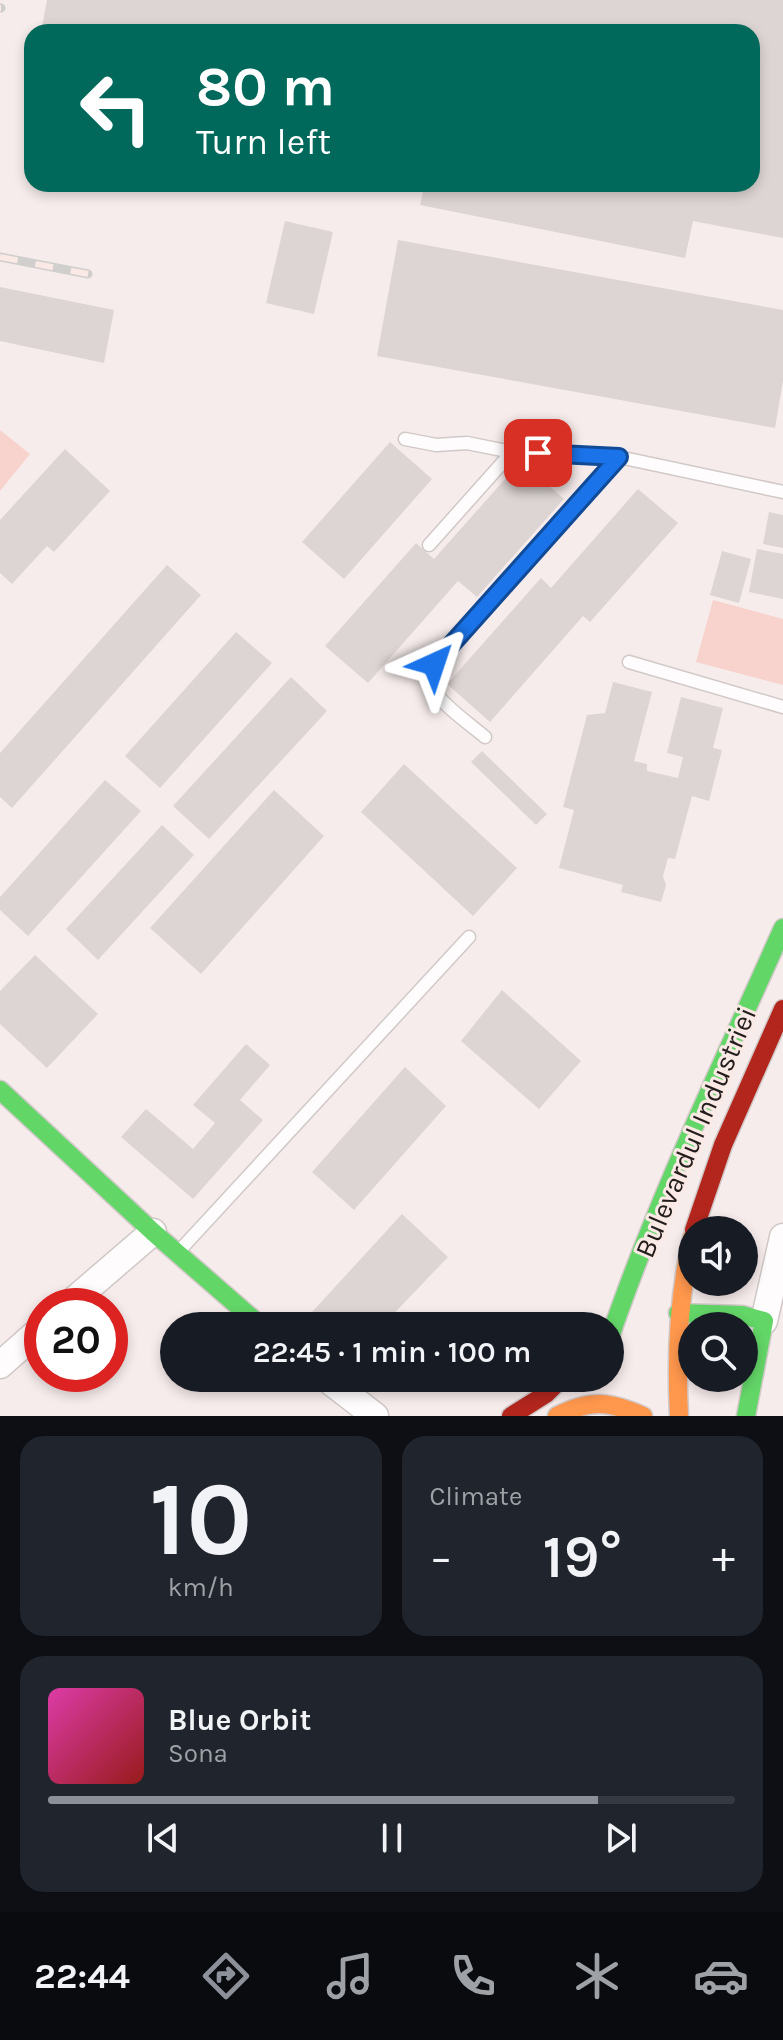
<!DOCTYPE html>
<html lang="en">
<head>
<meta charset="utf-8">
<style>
	:root { --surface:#171b24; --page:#20242c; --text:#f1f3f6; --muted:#9ea1a6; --line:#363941; --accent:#8c9099 }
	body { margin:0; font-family:Karla,sans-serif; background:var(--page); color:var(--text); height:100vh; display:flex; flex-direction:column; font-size:30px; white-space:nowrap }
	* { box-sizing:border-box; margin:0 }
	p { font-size:26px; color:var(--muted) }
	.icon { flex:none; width:44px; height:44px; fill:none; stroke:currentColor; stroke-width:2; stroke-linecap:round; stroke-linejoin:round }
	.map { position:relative; height:1416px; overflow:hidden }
	.drawer { display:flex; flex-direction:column; gap:20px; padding:20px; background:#0d0f14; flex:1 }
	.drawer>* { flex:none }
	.banner { position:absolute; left:24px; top:24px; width:736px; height:168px; border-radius:24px; box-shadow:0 4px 12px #0003; background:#00695c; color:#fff; overflow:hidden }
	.fabs { position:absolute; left:678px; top:1216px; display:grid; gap:16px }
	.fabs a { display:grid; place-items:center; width:80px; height:80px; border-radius:50%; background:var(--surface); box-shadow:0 4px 12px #0003; font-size:40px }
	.speed { position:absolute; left:24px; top:1288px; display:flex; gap:16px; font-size:40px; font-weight:700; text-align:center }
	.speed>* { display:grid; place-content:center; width:104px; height:104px; border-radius:50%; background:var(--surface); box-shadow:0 4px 12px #0003; line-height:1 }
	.speed .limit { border:12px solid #d22; background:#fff; color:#111 }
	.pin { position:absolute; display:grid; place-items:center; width:68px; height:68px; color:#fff; margin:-34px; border-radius:16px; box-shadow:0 4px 12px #0006 }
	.me { position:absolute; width:88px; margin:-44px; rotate:42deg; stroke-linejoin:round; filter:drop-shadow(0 0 6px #0008) }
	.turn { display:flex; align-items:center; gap:28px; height:168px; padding:0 40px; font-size:36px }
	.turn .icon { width:104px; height:104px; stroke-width:2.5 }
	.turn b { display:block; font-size:56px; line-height:68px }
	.big { font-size:60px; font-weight:600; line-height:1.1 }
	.drawer .widget { flex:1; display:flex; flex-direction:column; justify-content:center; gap:12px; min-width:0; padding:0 28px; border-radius:24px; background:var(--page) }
	.drawer .dial { align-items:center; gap:0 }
	.dial b { font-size:104px; line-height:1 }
	.song { display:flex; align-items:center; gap:24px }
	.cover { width:96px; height:96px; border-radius:12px; background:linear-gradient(135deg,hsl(320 70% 55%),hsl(0 70% 35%)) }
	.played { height:8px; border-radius:4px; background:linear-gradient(90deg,var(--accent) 80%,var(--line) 80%) }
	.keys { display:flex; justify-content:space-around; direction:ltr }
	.heat { display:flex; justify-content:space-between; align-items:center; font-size:44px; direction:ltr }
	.drawer .tiles { flex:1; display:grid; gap:20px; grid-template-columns:1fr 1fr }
	.widget:last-child { grid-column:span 2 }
	.trip { position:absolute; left:160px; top:1312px; width:464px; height:80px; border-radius:40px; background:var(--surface); box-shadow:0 4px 12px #0003; font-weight:600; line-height:80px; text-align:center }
	.dock { display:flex; height:128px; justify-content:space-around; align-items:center; background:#090b0e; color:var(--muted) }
	.dock .icon { width:56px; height:56px }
	.dock .current { color:var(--accent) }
	.dock b { font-size:36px; color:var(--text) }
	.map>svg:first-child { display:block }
	.green { fill:#f8d3cd }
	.building { fill:#ddd5d4 }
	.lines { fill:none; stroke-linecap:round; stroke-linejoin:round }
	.lane-casing { stroke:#d1c9c8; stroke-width:15 }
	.street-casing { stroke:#d1c9c8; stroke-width:29 }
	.fast-casing { stroke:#d1c9c8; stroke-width:21 }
	.slow-casing { stroke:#d1c9c8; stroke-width:21 }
	.jam-casing { stroke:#d1c9c8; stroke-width:21 }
	.lane { stroke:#fefcfc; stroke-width:12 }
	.street { stroke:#fefcfc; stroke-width:26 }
	.fast { stroke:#63d668; stroke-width:18 }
	.slow { stroke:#ff974d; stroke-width:18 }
	.jam { stroke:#b3261e; stroke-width:18 }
	.rail-casing { stroke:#d1cece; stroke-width:9 }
	.rail { stroke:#fbe9e6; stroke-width:6; stroke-dasharray:18; stroke-linecap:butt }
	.route-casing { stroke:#114b97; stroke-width:20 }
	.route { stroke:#1a73e8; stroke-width:14 }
	.labels { text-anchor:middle; stroke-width:6; stroke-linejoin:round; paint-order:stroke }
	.street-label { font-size:28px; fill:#231d1c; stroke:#fbe9e6 }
</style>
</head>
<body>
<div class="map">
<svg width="783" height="1416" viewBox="0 0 783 1416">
	<rect width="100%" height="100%" fill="#f6eceb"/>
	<path class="green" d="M0,430L30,454L0,491Z
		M713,600L783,619V685L696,662Z"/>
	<path class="building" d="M47,0H783V238L693,221L685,258L420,205L425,184H752V32H41Z
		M285,221L333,232L314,314L266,303Z
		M398,240L783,310V381L775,428L377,356Z
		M0,287L114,310L104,363L0,341Z
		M390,442L432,479L344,579L302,542Z
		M65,449L110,491L54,552L47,546L12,584L0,573V520Z
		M521,461L564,499L477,597L458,581L368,683L325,646L416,543L434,559Z
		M638,489L678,523L590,622L583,616L490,722L447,684L541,578L551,588Z
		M769,512L783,515V548L763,544Z
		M757,549L783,554V599L749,592Z
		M722,551L751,559L739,603L710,595Z
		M167,565L201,595L12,808L0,797V753Z
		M236,632L272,663L160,788L125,756Z
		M291,677L327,711L209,839L173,806Z
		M613,682L652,692L634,761L647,764V771L678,778L683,757L667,753L681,697L723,708L713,748L722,750L709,801L692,796L675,859L668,858L663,876L666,885L661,902L621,892L623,885L559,868L574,810L563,807L587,715L605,713Z
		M482,751L547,814L536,825L471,762Z
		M404,764L517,868L473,916L361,812Z
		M105,780L141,811L28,936L0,910V897Z
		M274,790L324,836L201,974L150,928Z
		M162,825L194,855L98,960L66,929Z
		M35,955L98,1014L47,1068L0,1024V991Z
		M502,990L581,1061L539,1109L461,1041Z
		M246,1044L270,1065L240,1100L263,1120L193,1199L121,1137L146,1109L193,1149L215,1123L193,1105Z
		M405,1067L446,1106L354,1210L312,1172Z
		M402,1214L448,1257L382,1326H326L312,1312Z"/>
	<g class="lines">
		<g class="lane-casing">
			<path id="lane" d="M405,439L436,445L467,443L512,452L619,457L783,492
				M429,545L512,452
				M629,662L783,707
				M485,737C472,726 440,703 433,689C428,680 430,672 434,664L619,457
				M181,1249L469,937"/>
		</g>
		<g class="street-casing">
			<path id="street" d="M67,1306L153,1232
				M764,1321L783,1237
				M0,1365L42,1328
				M326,1378L375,1416"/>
		</g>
		<g class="fast-casing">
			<path id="fast" d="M0,1090L153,1232L261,1326
				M678,1313L742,1315L764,1321L746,1416
				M610,1337C658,1197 723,1063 783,928"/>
		</g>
		<g class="slow-casing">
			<path id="slow" d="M557,1416C591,1399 609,1401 643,1416
				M679,1416C676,1356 678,1297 692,1238"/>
		</g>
		<g class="jam-casing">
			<path id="jam" d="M694,1230L723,1145L783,1009
				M511,1416L546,1394L562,1378"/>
		</g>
		<use href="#lane" class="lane"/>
		<use href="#street" class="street"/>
		<use href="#fast" class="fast"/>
		<use href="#slow" class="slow"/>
		<use href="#jam" class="jam"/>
		<g class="rail-casing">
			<path id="rail" d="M0,8H1
				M0,257L88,274"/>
		</g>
		<use href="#rail" class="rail"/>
	</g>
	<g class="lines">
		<g class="route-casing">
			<path id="route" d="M434,664L619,457L538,453"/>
		</g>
		<use href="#route" class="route"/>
	</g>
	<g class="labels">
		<g class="street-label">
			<text transform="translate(695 1132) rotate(-67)" y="10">Bulevardul Industriei</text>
		</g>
	</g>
</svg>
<div class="fabs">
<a><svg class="icon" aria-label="sound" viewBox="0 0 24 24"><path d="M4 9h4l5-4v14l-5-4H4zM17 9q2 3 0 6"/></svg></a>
<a><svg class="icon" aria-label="search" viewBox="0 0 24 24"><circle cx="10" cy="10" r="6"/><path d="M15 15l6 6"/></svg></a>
</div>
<div class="speed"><div class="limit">20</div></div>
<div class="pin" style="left:538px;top:453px;background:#d93025"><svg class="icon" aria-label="arrive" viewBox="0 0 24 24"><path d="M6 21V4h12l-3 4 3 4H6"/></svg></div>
<svg class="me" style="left:434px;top:664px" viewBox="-20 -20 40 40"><path d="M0-17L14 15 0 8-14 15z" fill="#1a73e8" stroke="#fff" stroke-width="4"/></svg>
<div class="trip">22:45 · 1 min · 100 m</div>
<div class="banner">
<div class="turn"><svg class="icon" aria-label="left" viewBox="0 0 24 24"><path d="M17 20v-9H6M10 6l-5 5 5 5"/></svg><div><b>80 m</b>Turn left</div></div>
</div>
</div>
<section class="drawer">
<div class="tiles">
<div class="widget dial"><b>10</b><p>km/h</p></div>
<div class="widget"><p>Climate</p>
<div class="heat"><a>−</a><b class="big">19°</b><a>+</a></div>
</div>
<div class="widget">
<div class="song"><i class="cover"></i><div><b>Blue Orbit</b><p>Sona</p></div></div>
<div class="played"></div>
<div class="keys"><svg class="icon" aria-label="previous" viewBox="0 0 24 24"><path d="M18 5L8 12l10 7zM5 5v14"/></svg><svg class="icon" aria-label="pause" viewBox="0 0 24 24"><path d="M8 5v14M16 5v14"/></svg><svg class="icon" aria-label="next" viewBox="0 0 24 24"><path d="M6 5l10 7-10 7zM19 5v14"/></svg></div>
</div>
</div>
</section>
<nav class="dock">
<b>22:44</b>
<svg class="icon current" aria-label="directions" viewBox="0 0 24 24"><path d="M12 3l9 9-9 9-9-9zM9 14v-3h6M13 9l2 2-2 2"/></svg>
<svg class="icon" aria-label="music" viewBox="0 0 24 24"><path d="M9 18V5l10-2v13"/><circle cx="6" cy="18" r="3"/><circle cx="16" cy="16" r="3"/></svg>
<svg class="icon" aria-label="phone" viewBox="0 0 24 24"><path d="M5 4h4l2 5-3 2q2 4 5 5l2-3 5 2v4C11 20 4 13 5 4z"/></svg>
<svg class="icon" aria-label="climate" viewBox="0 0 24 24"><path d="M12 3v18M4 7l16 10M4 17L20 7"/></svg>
<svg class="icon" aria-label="car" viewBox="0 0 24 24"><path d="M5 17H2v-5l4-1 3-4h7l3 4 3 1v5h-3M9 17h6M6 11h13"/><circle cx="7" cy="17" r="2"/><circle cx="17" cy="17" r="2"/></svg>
</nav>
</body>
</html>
